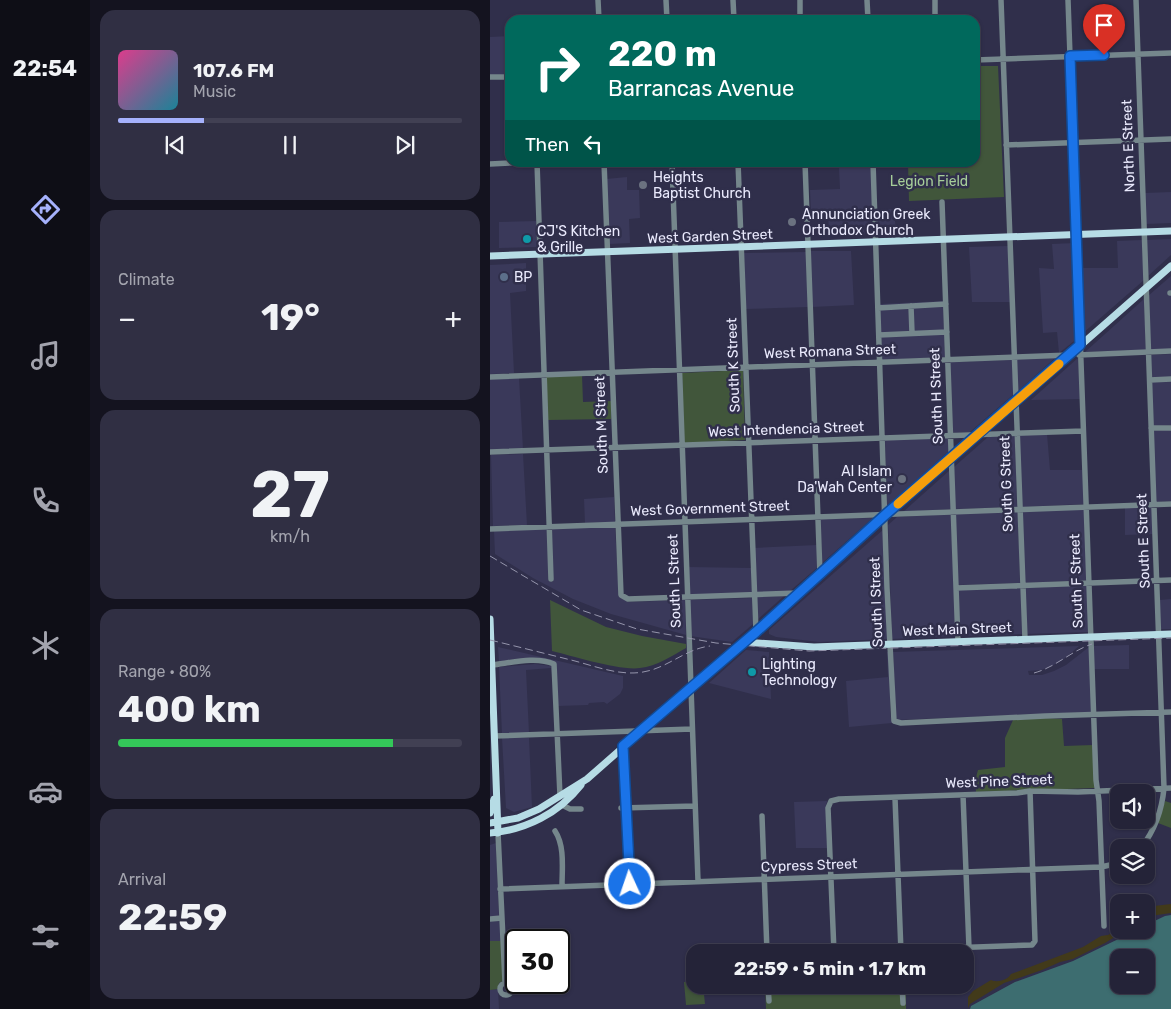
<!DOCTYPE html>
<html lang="en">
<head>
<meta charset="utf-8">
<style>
	:root { --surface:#242338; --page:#302f43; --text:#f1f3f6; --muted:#a3a4ae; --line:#414053; --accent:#a5b1fc }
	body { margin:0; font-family:Rubik,sans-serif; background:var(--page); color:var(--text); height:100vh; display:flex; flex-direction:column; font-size:19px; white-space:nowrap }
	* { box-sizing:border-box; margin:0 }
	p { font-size:16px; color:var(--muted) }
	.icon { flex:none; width:28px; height:28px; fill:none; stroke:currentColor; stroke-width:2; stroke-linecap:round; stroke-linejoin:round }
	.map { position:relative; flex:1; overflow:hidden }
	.panel { display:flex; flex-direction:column; gap:10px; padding:10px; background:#14131f; width:400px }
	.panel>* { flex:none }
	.top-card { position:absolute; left:15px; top:15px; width:475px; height:152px; border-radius:15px; box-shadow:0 1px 4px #0004,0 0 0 1px var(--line); background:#00695c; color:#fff; overflow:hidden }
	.controls { position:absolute; left:620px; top:784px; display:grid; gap:10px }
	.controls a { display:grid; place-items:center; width:45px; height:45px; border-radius:10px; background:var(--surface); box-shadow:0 1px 4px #0004,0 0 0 1px var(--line); font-size:25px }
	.speed { position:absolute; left:15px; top:929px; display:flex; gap:10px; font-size:25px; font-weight:700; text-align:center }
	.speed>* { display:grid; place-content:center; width:65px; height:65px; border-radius:50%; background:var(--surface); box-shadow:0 1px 4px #0004,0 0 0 1px var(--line); line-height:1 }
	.speed .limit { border:2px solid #111; border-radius:8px; background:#fff; color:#111 }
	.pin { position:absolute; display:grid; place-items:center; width:42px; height:42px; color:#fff; margin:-51px -21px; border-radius:50% 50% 50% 0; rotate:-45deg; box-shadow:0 0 5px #0007 }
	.pin .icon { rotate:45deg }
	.me { position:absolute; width:55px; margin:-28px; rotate:357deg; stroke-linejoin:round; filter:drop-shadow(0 0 4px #0008) }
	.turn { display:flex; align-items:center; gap:18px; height:105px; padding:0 20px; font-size:22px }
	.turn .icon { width:65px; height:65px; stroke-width:2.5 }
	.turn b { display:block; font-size:35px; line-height:42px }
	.then { display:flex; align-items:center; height:48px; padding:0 20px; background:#0003; gap:10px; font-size:19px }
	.big { font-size:38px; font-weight:700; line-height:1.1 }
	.panel .widget { flex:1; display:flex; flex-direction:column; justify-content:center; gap:8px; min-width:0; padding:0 18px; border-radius:15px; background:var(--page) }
	.panel .dial { align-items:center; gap:0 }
	.dial b { font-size:65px; line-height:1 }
	.song { display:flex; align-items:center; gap:15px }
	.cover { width:60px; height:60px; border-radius:8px; background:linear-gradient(135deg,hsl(330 70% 55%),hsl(190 70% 35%)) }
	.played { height:5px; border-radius:2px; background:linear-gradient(90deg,var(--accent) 25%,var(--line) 25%) }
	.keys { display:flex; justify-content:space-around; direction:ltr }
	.heat { display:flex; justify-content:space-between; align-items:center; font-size:28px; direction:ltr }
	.charge { height:8px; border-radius:4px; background:linear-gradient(90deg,#34c759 80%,var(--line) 0) }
	.trip { position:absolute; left:196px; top:944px; width:288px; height:50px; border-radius:15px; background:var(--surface); box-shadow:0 1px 4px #0004,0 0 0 1px var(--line); font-weight:700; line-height:50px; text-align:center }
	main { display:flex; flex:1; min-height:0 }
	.tabs { display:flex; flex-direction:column; width:90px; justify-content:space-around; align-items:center; background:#0e0e16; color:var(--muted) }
	.tabs .icon { width:35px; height:35px }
	.tabs .on { color:var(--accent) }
	.tabs b { font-size:22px; color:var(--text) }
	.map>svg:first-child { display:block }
	.built { fill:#3a395a }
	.green { fill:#41563b }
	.sand { fill:#423a1a }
	.water { fill:#3d6d70; fill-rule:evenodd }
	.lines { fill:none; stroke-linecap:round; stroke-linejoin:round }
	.minor { stroke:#75878c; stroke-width:5.5 }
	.major { stroke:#b6dce5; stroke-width:7 }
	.rail { stroke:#9595ac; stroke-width:1; stroke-dasharray:8 4; stroke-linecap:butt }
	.route-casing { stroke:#114b97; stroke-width:12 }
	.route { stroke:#1a73e8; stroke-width:9 }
	.slow { stroke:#f59e0b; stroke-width:9 }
	.worship-dot { fill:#6b7280; stroke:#302f4b; stroke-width:2 }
	.culture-dot { fill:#0f9aa8; stroke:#302f4b; stroke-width:2 }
	.service-dot { fill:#5c6f8a; stroke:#302f4b; stroke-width:2 }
	.labels { text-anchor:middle; stroke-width:5; stroke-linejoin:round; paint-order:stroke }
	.street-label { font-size:14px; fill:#eaeafd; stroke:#302f4b }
	.poi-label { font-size:14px; fill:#eaeafd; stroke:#302f4b; text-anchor:start }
	.park-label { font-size:14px; fill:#a6cd99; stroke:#302f4b }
</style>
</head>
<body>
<main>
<nav class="tabs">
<b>22:54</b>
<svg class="icon on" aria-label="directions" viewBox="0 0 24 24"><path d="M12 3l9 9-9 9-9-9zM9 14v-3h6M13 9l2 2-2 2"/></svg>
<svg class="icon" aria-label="music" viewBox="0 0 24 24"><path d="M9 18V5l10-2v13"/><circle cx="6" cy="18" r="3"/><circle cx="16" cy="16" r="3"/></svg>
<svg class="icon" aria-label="phone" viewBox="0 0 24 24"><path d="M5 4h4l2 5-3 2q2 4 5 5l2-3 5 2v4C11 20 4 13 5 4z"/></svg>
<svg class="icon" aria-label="climate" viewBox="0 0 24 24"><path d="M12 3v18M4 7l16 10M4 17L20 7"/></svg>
<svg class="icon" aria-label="car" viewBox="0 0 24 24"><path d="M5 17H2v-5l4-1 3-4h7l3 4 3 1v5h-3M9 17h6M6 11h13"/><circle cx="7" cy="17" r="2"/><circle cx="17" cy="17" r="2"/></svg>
<svg class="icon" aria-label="filters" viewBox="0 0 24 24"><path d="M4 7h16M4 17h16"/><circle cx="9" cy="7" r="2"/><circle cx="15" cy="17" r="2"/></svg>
</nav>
<section class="panel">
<div class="widget">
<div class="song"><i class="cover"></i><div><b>107.6 FM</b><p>Music</p></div></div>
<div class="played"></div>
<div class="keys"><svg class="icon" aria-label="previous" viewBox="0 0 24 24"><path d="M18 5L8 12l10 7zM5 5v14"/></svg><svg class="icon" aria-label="pause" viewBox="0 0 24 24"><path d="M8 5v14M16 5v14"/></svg><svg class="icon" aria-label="next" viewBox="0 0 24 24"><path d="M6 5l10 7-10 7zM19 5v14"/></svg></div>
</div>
<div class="widget"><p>Climate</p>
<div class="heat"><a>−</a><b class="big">19°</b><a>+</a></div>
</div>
<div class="widget dial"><b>27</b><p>km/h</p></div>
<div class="widget"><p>Range · 80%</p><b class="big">400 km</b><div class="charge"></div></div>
<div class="widget"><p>Arrival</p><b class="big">22:59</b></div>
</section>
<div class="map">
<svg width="681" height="1009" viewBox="0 0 681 1009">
	<rect width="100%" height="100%" fill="#302f4b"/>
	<path class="built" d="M20,36V74L0,75V37Z
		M381,167L383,234L339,236L338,211L321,213L320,190L350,189L349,168Z
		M137,177V190H149L150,218L139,219L140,243L119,244L116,179Z
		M681,192V223L656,224L655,193Z
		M404,209L406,233L387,234V210Z
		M46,221L47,247L9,248V222Z
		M681,239V255L658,276L656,240Z
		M652,240L654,280L592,334L590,268H628L627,241Z
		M585,243L588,338L569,353L567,332L553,333L549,268L564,269L562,244Z
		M518,246L520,302H482L479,247Z
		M320,251H361L364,305L322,307Z
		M316,252L318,307L256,309L254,253Z
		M36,263V291L20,293L24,373L0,374V265Z
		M681,276V290L678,291V295H681V349L661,350L658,296Z
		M654,299L656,350L595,352Z
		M453,301L455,357L392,360L390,304Z
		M681,354V425L663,426L661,355Z
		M589,357L590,399L541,400Z
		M565,358L528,391L526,359Z
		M522,360L524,394L480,432L462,433L460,362Z
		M29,378L33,449L0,450V379Z
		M681,430V501L666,502L663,431Z
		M557,434L560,470H593L594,504L532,507L529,435Z
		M525,436L527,507L465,509L464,467L498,437Z
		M458,438L459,451L397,506L395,440Z
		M33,454L37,525L3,526L1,455Z
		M460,470L461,509L413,512Z
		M124,497L125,522L95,523L94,499Z
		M662,507L663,534L635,535V508Z
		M594,509L597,580L535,583L532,511Z
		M528,511L530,583L468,585L465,514Z
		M461,514L466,636L402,639L398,525L407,517Z
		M383,518L332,563L330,519Z
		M125,526L129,596L138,602L195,600L196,635L121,614L83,599L43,578L5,554L4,531L58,529L59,581L63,582L62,529Z
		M394,529L398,639L329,642L286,637L279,634V630Z
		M327,545L328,567L300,591L266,593L264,548Z
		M198,567L261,568L262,593L199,595Z
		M597,585L599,632L536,634L535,588Z
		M531,588L532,634L470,636L468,590Z
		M294,596L267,620L266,597Z
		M262,598L263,624L242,642L200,636L199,600Z
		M681,599V629H670V600Z
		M639,645V669H604L603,646Z
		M589,646L574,659L562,666L551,670L538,671L539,675H552L564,671L576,665L599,647L602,712L406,720L403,652Z
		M8,647L133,676V688L130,694L117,704L114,702L99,703L98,705L68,706L66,662H9Z
		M256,650L279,652L281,699L219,683Z
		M397,652H399L400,668V712L402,723L359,727L356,681L398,677Z
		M45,664L62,666L63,682L61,668L36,670L39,733L12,734L9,667Z
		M12,738H39L42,807L24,812L16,808Z
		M337,801L336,807L337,848H306L304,802Z
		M6,843L9,916H0V845Z
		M10,920L11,941H0V921Z
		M8,989L9,1009H0V990Z"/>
	<path class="green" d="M485,66H508L514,197L419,201L418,163L485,162Z
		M253,370L255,440L194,443L192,373Z
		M92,375L93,402L121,401V419L58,420L56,377Z
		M60,600L116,627L152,636L196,644V648C182,656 167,666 150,668C130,671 83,656 62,651Z
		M555,718L572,719L574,746L603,745L605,788L486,792L485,781L488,770L515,767V738L523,720Z
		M675,801L681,803V828L668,823Z
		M0,941H11L13,981L9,983L8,989L0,990Z
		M194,982H205V985H213L215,1004L196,1005Z
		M275,985H416V1009H276Z"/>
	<path class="sand" d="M681,904V913L667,915L656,919V907Z
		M629,929L636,930L615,943L583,959L570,962L552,970L514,983L480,1004L478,1008V997L483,991L501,980C507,983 518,980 521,974L593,947L611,936L618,935Z"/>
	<path class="water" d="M681,915V1009H480L481,1006L525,982L583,961L647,930H656V925L675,916ZM629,958H656V985H629Z"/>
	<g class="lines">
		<path class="minor" d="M108,0L109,20
			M176,0L177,20
			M243,0L244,20
			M310,0V20
			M377,0L378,20
			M445,0V20
			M511,0L535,639
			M578,0L606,780L609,801L614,926
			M646,0L674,788C672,810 665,830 651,848
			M485,60L681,53
			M0,77H20
			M516,145L681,139
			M47,162L61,579
			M114,162L131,595L138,599L308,593
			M182,162L208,881
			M248,162L266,631
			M315,162L330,574
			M383,162L397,588L404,721L411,723L555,716L681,712
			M0,164L40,162
			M452,202L468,642
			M680,293H681
			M421,306L422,333
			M388,308L456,304
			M389,335L457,332
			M589,355L681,351
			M0,377L580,355
			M660,380L681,379
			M661,428H681
			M0,452L593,431
			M0,529L681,504
			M466,588L681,580
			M2,665C20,663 46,656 64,664L70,796
			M4,736L202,729
			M133,746L141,884
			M473,795L479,948
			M405,798L411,952
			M72,805L80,809H91
			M131,808L205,806
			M272,816L277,952
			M65,831C75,846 72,869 72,886
			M8,833L15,982
			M10,889L611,867L629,863
			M0,919L12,918
			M344,952L338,808L341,801L349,799L527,793L540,791L588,792L681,788
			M347,952L542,945L545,941L540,791
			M10 989a6 6 0 1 1 12 0a6 6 0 1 1-12 0Z
			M278,985L279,1001
			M412,985L413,1003"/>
		<path class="major" d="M0,256L681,231
			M0,619L8,833
			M254,642L324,647L681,634
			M0,813L4,799
			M0,823L28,818L49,809L97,779L681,266
			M0,833C36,830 69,813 91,785"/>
		<path class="rail" d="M0,556L91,610L147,629L226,643L319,651L681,638
			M0,640C29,647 57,654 85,661C107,667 131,676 153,672C178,668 195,649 220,646
			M544,673C566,667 581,651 602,644"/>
	</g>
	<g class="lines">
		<g class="route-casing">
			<path id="route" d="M140,884L133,746L266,632L395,515L590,345L580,56L614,55"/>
		</g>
		<use href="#route" class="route"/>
		<path class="slow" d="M408,504L569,364"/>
	</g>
	<g class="worship-dot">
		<circle cx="153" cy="185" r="5"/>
		<circle cx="302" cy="222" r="5"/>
		<circle cx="412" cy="479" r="5"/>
	</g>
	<g class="culture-dot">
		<circle cx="37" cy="239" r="5"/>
		<circle cx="262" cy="672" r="5"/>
	</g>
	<circle class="service-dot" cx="14" cy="277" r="5"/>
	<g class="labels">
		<g class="street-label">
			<text transform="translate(638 146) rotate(-92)" y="5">North E Street</text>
			<text transform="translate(220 236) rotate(-2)" y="5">West Garden Street</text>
			<text transform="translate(340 351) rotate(-2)" y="5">West Romana Street</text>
			<text transform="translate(243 365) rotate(-92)" y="5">South K Street</text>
			<text transform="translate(446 396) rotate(-92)" y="5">South H Street</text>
			<text transform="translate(111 425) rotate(-92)" y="5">South M Street</text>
			<text transform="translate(296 429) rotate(-2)" y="5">West Intendencia Street</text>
			<text transform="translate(516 484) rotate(-92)" y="5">South G Street</text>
			<text transform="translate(220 508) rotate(-2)" y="5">West Government Street</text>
			<text transform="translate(653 541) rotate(-92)" y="5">South E Street</text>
			<text transform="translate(184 581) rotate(-92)" y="5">South L Street</text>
			<text transform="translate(586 581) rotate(-92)" y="5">South F Street</text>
			<text transform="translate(386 602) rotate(-92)" y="5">South I Street</text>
			<text transform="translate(467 629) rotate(-2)" y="5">West Main Street</text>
			<text transform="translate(509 781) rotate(-2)" y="5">West Pine Street</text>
			<text transform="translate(319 865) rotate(-2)" y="5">Cypress Street</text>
		</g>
		<g class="poi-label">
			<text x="163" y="182">Heights<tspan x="163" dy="16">Baptist Church</tspan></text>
			<text x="312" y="219">Annunciation Greek<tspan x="312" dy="16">Orthodox Church</tspan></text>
			<text x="47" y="236">CJ'S Kitchen<tspan x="47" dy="16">&amp; Grille</tspan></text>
			<text x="24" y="282">BP</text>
			<text x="402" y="476" text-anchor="end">Al Islam<tspan x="402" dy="16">Da'Wah Center</tspan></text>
			<text x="272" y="669">Lighting<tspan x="272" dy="16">Technology</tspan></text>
		</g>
		<g class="park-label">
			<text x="439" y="186">Legion Field</text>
		</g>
	</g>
</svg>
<div class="controls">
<a><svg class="icon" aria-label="sound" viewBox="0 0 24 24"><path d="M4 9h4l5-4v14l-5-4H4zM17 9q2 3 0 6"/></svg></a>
<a><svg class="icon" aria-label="layers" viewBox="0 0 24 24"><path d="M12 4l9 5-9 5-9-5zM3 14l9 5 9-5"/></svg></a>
<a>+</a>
<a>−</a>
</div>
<div class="speed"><div class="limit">30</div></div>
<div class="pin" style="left:614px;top:55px;background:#d93025"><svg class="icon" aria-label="arrive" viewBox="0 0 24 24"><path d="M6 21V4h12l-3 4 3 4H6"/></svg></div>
<svg class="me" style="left:140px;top:884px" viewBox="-20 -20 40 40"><circle r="17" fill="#1a73e8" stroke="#fff" stroke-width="3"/><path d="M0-11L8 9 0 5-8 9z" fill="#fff"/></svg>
<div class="trip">22:59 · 5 min · 1.7 km</div>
<div class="top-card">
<div class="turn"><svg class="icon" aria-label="right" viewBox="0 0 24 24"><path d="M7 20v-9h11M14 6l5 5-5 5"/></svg><div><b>220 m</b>Barrancas Avenue</div></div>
<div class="then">Then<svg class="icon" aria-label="left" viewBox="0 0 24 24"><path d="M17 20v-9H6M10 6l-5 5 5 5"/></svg></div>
</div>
</div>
</main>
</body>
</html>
